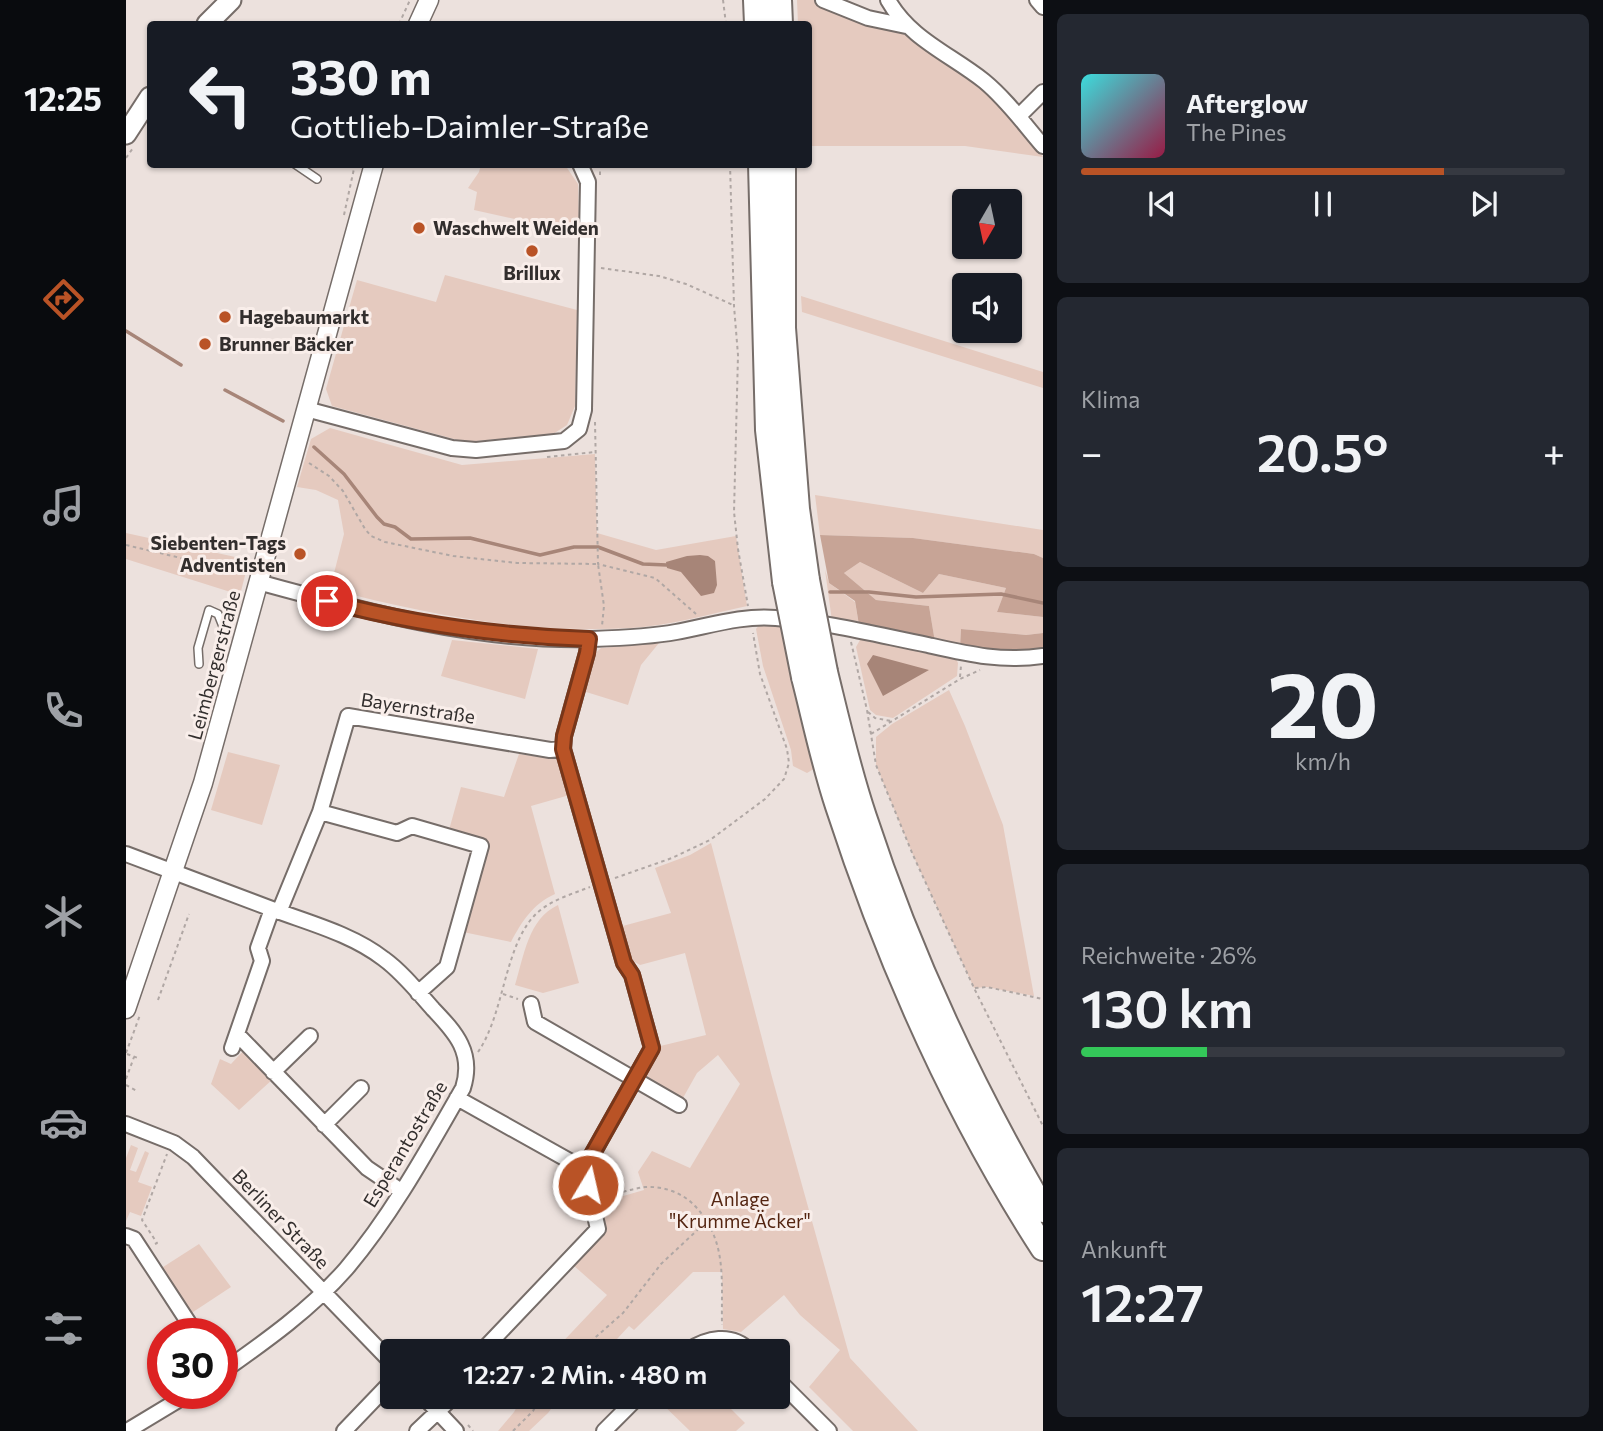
<!DOCTYPE html>
<html lang="de">
<head>
<meta charset="utf-8">
<style>
	:root { --surface:#171b24; --page:#242831; --text:#f1f3f6; --muted:#9ea1a6; --line:#363941; --accent:#b95326 }
	body { margin:0; font-family:Commissioner,sans-serif; background:var(--page); color:var(--text); height:100vh; display:flex; flex-direction:column; font-size:26px; white-space:nowrap }
	* { box-sizing:border-box; margin:0 }
	p { font-size:23px; color:var(--muted) }
	.icon { flex:none; width:38px; height:38px; fill:none; stroke:currentColor; stroke-width:2; stroke-linecap:round; stroke-linejoin:round }
	.map { position:relative; flex:1; overflow:hidden }
	.side { display:flex; flex-direction:column; gap:14px; padding:14px; background:#0d0f14; width:560px }
	.side>* { flex:none }
	.top-card { position:absolute; left:21px; top:21px; width:665px; height:147px; border-radius:7px; box-shadow:0 2px 5px #0004; background:#171b24; color:var(--text); overflow:hidden }
	.needle { width:46px; rotate:189deg }
	.buttons { position:absolute; left:826px; top:189px; display:grid; gap:14px }
	.buttons a { display:grid; place-items:center; width:70px; height:70px; border-radius:7px; background:var(--surface); box-shadow:0 2px 5px #0004; font-size:35px }
	.speed { position:absolute; left:21px; top:1318px; display:flex; gap:14px; font-size:35px; font-weight:700; text-align:center }
	.speed>* { display:grid; place-content:center; width:91px; height:91px; border-radius:50%; background:var(--surface); box-shadow:0 2px 5px #0004; line-height:1 }
	.speed .limit { border:10px solid #d22; background:#fff; color:#111 }
	.pin { position:absolute; display:grid; place-items:center; width:60px; height:60px; color:#fff; margin:-30px; border:4px solid #fff; border-radius:50%; box-shadow:0 2px 7px #0007 }
	.me { position:absolute; width:77px; margin:-38px; rotate:9deg; stroke-linejoin:round; filter:drop-shadow(0 0 5px #0008) }
	.turn { display:flex; align-items:center; gap:24px; height:147px; padding:0 28px; font-size:32px }
	.turn .icon { width:91px; height:91px; stroke-width:2.5 }
	.turn b { display:block; font-size:49px; line-height:60px }
	.big { font-size:52px; font-weight:600; line-height:1.1 }
	.side .widget { flex:1; display:flex; flex-direction:column; justify-content:center; gap:10px; min-width:0; padding:0 24px; border-radius:10px; background:var(--page) }
	.side .dial { align-items:center; gap:0 }
	.dial b { font-size:91px; line-height:1 }
	.song { display:flex; align-items:center; gap:21px }
	.cover { width:84px; height:84px; border-radius:10px; background:linear-gradient(135deg,hsl(180 70% 55%),hsl(340 70% 35%)) }
	.played { height:7px; border-radius:4px; background:linear-gradient(90deg,var(--accent) 75%,var(--line) 75%) }
	.keys { display:flex; justify-content:space-around; direction:ltr }
	.heat { display:flex; justify-content:space-between; align-items:center; font-size:38px; direction:ltr }
	.charge { height:10px; border-radius:5px; background:linear-gradient(90deg,#34c759 26%,var(--line) 0) }
	.trip { position:absolute; left:254px; top:1339px; width:410px; height:70px; border-radius:7px; background:var(--surface); box-shadow:0 2px 5px #0004; font-weight:600; line-height:70px; text-align:center }
	main { display:flex; flex:1; min-height:0 }
	.tabs { display:flex; flex-direction:column; width:126px; justify-content:space-around; align-items:center; background:#090b0e; color:var(--muted) }
	.tabs .icon { width:49px; height:49px }
	.tabs .on { color:var(--accent) }
	.tabs b { font-size:32px; color:var(--text) }
	.map>svg:first-child { display:block }
	.green { fill:#e5cabf }
	.forest { fill:#c7a496 }
	.water { fill:#a78578 }
	.lines { fill:none; stroke-linecap:round; stroke-linejoin:round }
	.stream { stroke:#a78578; stroke-width:3.5 }
	.service-casing { stroke:#766d69; stroke-width:10 }
	.minor-casing { stroke:#766d69; stroke-width:18 }
	.tertiary-casing { stroke:#766d69; stroke-width:21 }
	.secondary-casing { stroke:#766d69; stroke-width:23 }
	.motorway-casing { stroke:#766d69; stroke-width:28 }
	.path { stroke:#b0a7a4; stroke-width:2; stroke-dasharray:3.5 3.5; stroke-linecap:butt }
	.service { stroke:#fff; stroke-width:7 }
	.minor { stroke:#fff; stroke-width:14 }
	.tertiary { stroke:#fff; stroke-width:18 }
	.secondary { stroke:#fff; stroke-width:19 }
	.motorway { stroke:#fff; stroke-width:24 }
	.motorway-bridge-casing { stroke:#766d69; stroke-width:28; stroke-linecap:butt }
	.motorway-bridge { stroke:#fff; stroke-width:24 }
	.route-casing { stroke:#783619; stroke-width:18 }
	.route { stroke:#b95326; stroke-width:12 }
	.poi-dot { fill:#b95326; stroke:#f9eeea; stroke-width:2.5 }
	.labels { text-anchor:middle; stroke-width:6; stroke-linejoin:round; paint-order:stroke }
	.poi-label { font-size:19px; font-weight:bold; fill:#322e2d; stroke:#f9eeea; text-anchor:start }
	.street-label { font-size:19px; fill:#322e2d; stroke:#f9eeea }
	.park-label { font-size:19px; fill:#542511; stroke:#f9eeea }
</style>
</head>
<body>
<main>
<nav class="tabs">
<b>12:25</b>
<svg class="icon on" aria-label="directions" viewBox="0 0 24 24"><path d="M12 3l9 9-9 9-9-9zM9 14v-3h6M13 9l2 2-2 2"/></svg>
<svg class="icon" aria-label="music" viewBox="0 0 24 24"><path d="M9 18V5l10-2v13"/><circle cx="6" cy="18" r="3"/><circle cx="16" cy="16" r="3"/></svg>
<svg class="icon" aria-label="phone" viewBox="0 0 24 24"><path d="M5 4h4l2 5-3 2q2 4 5 5l2-3 5 2v4C11 20 4 13 5 4z"/></svg>
<svg class="icon" aria-label="climate" viewBox="0 0 24 24"><path d="M12 3v18M4 7l16 10M4 17L20 7"/></svg>
<svg class="icon" aria-label="car" viewBox="0 0 24 24"><path d="M5 17H2v-5l4-1 3-4h7l3 4 3 1v5h-3M9 17h6M6 11h13"/><circle cx="7" cy="17" r="2"/><circle cx="17" cy="17" r="2"/></svg>
<svg class="icon" aria-label="filters" viewBox="0 0 24 24"><path d="M4 7h16M4 17h16"/><circle cx="9" cy="7" r="2"/><circle cx="15" cy="17" r="2"/></svg>
</nav>
<div class="map">
<svg width="917" height="1431" viewBox="0 0 917 1431">
	<rect width="100%" height="100%" fill="#ece1dd"/>
	<path class="green" d="M671,0H689L719,14L779,34L856,87L888,119L917,157L839,146H683L682,24H672Z
		M355,165H439L452,184L453,228L402,222L348,210L351,192L342,188L353,172Z
		M319,275L451,310L449,406L441,425L427,434L339,442L206,406L200,389L231,280L310,302Z
		M675,296L917,372V388L676,312Z
		M204,428L336,465L469,454L471,533L530,550L610,536L621,606C583,614 543,626 505,628C403,634 302,615 204,589L218,534L212,500L190,490L171,487L185,439Z
		M689,495L917,530V558L908,554L787,538L694,535Z
		M0,533L123,560L114,595L0,559Z
		M734,562L797,593L813,574L880,588L871,612L917,617V633L900,635L835,629L834,647L809,642L803,606L750,600L718,573Z
		M699,570L703,583L729,602L733,625L706,621Z
		M634,624L657,625L691,767L681,773L667,766L665,750L637,666L630,629Z
		M740,638L828,655L832,663L831,676L767,718L750,715L744,710L730,647L734,640Z
		M326,640L412,649L399,699L315,676Z
		M533,643L515,665L502,705L457,691L463,659L475,648Z
		M823,690L839,726L877,825L908,996L861,987L848,988L787,855L750,765V737L766,724Z
		M102,752L154,765L136,825L85,810Z
		M393,754L435,760L447,794L405,806L429,894C407,904 396,921 385,942L337,932L361,841L323,830L335,787L378,797Z
		M585,843L646,1077L724,1358L792,1431H727L683,1387L714,1350L674,1315L658,1295L615,1332L597,1329L596,1272H567L508,1330L503,1326L480,1351H428L481,1295L447,1265L479,1230L473,1203L518,1190L512,1172L526,1151L564,1168L614,1084L592,1055L571,1073L553,1105L508,1079L526,1048L580,1035L559,953L514,965L502,958L493,927L545,913L529,868L564,855Z
		M432,905L453,983L417,993L389,985C398,956 402,919 432,905Z
		M119,1049L147,1079L113,1110L85,1084L94,1059L105,1064Z
		M5,1145L12,1148L4,1170L10,1172L19,1151L23,1153L12,1182L26,1187L15,1216L4,1212L0,1221V1158Z
		M73,1244L105,1287L64,1314L34,1269Z
		M397,1396L434,1397L422,1413L403,1431H372L388,1412Z
		M529,1397H593L619,1423L610,1431H564Z"/>
	<path class="forest" d="M694,535L787,538L908,554L917,558V617L871,612L880,588L813,574L797,593L734,562L718,573L750,600L803,606L809,642L733,625L729,601L703,583Z
		M835,629L900,635L917,633V652L875,655L834,647Z"/>
	<path class="water" d="M574,555L582,556L589,561L591,585L588,593L575,596L555,572L541,568L540,562L561,556Z
		M747,655L803,670L757,696L741,664Z"/>
	<g class="lines">
		<path class="stream" d="M0,331L55,365
			M99,390L157,421
			M188,447L218,474L251,517L258,524L269,527L285,539L344,538L414,555L448,547H472L517,564L541,565
			M704,592H743L790,597L875,594L917,603"/>
		<g class="service-casing">
			<path id="service" d="M169,164L191,179
				M73,664L72,648L83,610L92,614L98,629"/>
		</g>
		<g class="minor-casing">
			<path id="minor" d="M697,0L742,18L780,26
				M762,0C784,39 824,54 858,81C881,100 898,124 917,146
				M911,0L917,7
				M893,116L917,92
				M180,409L326,448L350,450L438,441L453,429L458,410L462,182L454,164
				M132,582C241,612 351,642 466,639C494,638 523,637 550,632C583,626 616,615 650,618C701,622 752,635 802,645C842,654 875,662 917,656
				M194,812L271,833L286,826L355,846L321,967L292,993
				M0,854C49,872 97,891 146,909C183,923 226,934 258,959C276,972 292,992 307,1009C330,1033 348,1053 337,1088C302,1149 266,1215 220,1269C185,1309 140,1341 96,1372
				M153,912L194,812L222,716L424,750L437,749
				M405,1004L409,1022L553,1105
				M111,1034L241,1168L275,1191
				M106,1048L136,961L132,948L146,909
				M147,1072L184,1036
				M331,1098L458,1169
				M0,1124L48,1143L67,1157L266,1363
				M198,1125L235,1088
				M458,1169L526,1048L506,975L498,963L437,749L438,736L461,653L463,639
				M0,1236L8,1239L70,1334
				M356,1351L472,1229L458,1169
				M561,1351C581,1338 605,1332 624,1351
				M651,1379L703,1431
				M297,1396L330,1431
				M1,1431L64,1393
				M218,1431L266,1381
				M291,1431L328,1396
				M478,1431L513,1396"/>
		</g>
		<g class="tertiary-casing">
			<path id="tertiary" d="M292,24L303,0
				M0,1009L77,783L248,164"/>
		</g>
		<g class="secondary-casing">
			<path id="secondary" d="M81,24L105,0
				M0,134L24,97"/>
		</g>
		<g class="motorway-casing">
			<path id="motorway" d="M630,0L631,24
				M653,0L654,24
				M635,164L642,430L659,582
				M657,164V328L671,509L681,580
				M699,672C711,721 722,770 738,817C783,955 844,1085 917,1210
				M678,677C689,720 698,764 712,806C763,963 828,1110 917,1248"/>
		</g>
		<path class="path" d="M597,0L600,24
			M273,24L284,0
			M0,158L7,148
			M604,164L608,306L612,355L608,512L612,549L622,606
			M474,175V164
			M218,215L229,164
			M475,268L533,276L560,284L607,305
			M469,422L472,564L529,578L570,614
			M421,457L469,452
			M183,463L203,476L217,491L239,529L245,536L259,542L327,556L391,563L472,564L478,606L476,626
			M0,545L118,573
			M725,642L741,710L750,765L787,855L848,988L917,1126
			M834,677L835,666
			M742,712L749,718L765,721
			M745,734L834,679L854,670
			M489,878L546,858L584,840L639,799L658,779L663,763L661,749L634,674L627,633
			M849,988L861,987L917,999
			M377,994L392,999
			M32,1000L63,914
			M352,1052C379,1013 378,944 411,913C425,900 446,894 464,887
			M0,1053L14,1015
			M1,1054L12,1058
			M0,1079L8,1057
			M0,1085L11,1091
			M477,1198C490,1194 505,1189 519,1187C538,1186 557,1193 569,1206C602,1241 595,1281 596,1325
			M29,1244L31,1243L16,1220L41,1154
			M454,1351L497,1313L535,1264L580,1222
			M342,1425L347,1431
			M387,1431L407,1411L415,1396"/>
		<use href="#service" class="service"/>
		<use href="#minor" class="minor"/>
		<use href="#tertiary" class="tertiary"/>
		<use href="#secondary" class="secondary"/>
		<use href="#motorway" class="motorway"/>
		<g class="motorway-bridge-casing">
			<path id="motorway-bridge" d="M681,580L699,672
				M659,582L678,677"/>
		</g>
		<use href="#motorway-bridge" class="motorway-bridge"/>
	</g>
	<g class="lines">
		<g class="route-casing">
			<path id="route" d="M201,601C287,624 374,636 463,639L461,653L438,736L437,749L498,963L506,975L526,1048L458,1169L462,1185"/>
		</g>
		<use href="#route" class="route"/>
	</g>
	<g class="poi-dot">
		<circle cx="293" cy="228" r="7"/>
		<circle cx="406" cy="251" r="7"/>
		<circle cx="99" cy="317" r="7"/>
		<circle cx="79" cy="344" r="7"/>
		<circle cx="174" cy="554" r="7"/>
	</g>
	<g class="labels">
		<g class="poi-label">
			<text x="307" y="235">Waschwelt Weiden</text>
			<text x="406" y="280" text-anchor="middle">Brillux</text>
			<text x="113" y="324">Hagebaumarkt</text>
			<text x="93" y="351">Brunner Bäcker</text>
			<text x="160" y="550" text-anchor="end">Siebenten-Tags<tspan x="160" dy="22">Adventisten</tspan></text>
		</g>
		<g class="street-label">
			<text transform="translate(88 665) rotate(-75)" y="7">Leimbergerstraße</text>
			<text transform="translate(292 708) rotate(9)" y="7">Bayernstraße</text>
			<text transform="translate(279 1144) rotate(-59)" y="7">Esperantostraße</text>
			<text transform="translate(155 1219) rotate(46)" y="7">Berliner Straße</text>
		</g>
		<g class="park-label">
			<text x="614" y="1206">Anlage<tspan x="614" dy="22">"Krumme Äcker"</tspan></text>
		</g>
	</g>
</svg>
<div class="buttons">
<a><svg class="needle" viewBox="-14 -14 28 28"><path d="M0-13l5 13h-10z" fill="#e53935"/><path d="M0 13l5-13h-10z" fill="#9ea1a6"/></svg></a>
<a><svg class="icon" aria-label="sound" viewBox="0 0 24 24"><path d="M4 9h4l5-4v14l-5-4H4zM17 9q2 3 0 6"/></svg></a>
</div>
<div class="speed"><div class="limit">30</div></div>
<div class="pin" style="left:201px;top:601px;background:#d93025"><svg class="icon" aria-label="arrive" viewBox="0 0 24 24"><path d="M6 21V4h12l-3 4 3 4H6"/></svg></div>
<svg class="me" style="left:462px;top:1185px" viewBox="-20 -20 40 40"><circle r="17" fill="#b95326" stroke="#fff" stroke-width="3"/><path d="M0-11L8 9 0 5-8 9z" fill="#fff"/></svg>
<div class="trip">12:27 · 2 Min. · 480 m</div>
<div class="top-card">
<div class="turn"><svg class="icon" aria-label="left" viewBox="0 0 24 24"><path d="M17 20v-9H6M10 6l-5 5 5 5"/></svg><div><b>330 m</b>Gottlieb-Daimler-Straße</div></div>
</div>
</div>
<section class="side">
<div class="widget">
<div class="song"><i class="cover"></i><div><b>Afterglow</b><p>The Pines</p></div></div>
<div class="played"></div>
<div class="keys"><svg class="icon" aria-label="previous" viewBox="0 0 24 24"><path d="M18 5L8 12l10 7zM5 5v14"/></svg><svg class="icon" aria-label="pause" viewBox="0 0 24 24"><path d="M8 5v14M16 5v14"/></svg><svg class="icon" aria-label="next" viewBox="0 0 24 24"><path d="M6 5l10 7-10 7zM19 5v14"/></svg></div>
</div>
<div class="widget"><p>Klima</p>
<div class="heat"><a>−</a><b class="big">20.5°</b><a>+</a></div>
</div>
<div class="widget dial"><b>20</b><p>km/h</p></div>
<div class="widget"><p>Reichweite · 26%</p><b class="big">130 km</b><div class="charge"></div></div>
<div class="widget"><p>Ankunft</p><b class="big">12:27</b></div>
</section>
</main>
</body>
</html>
